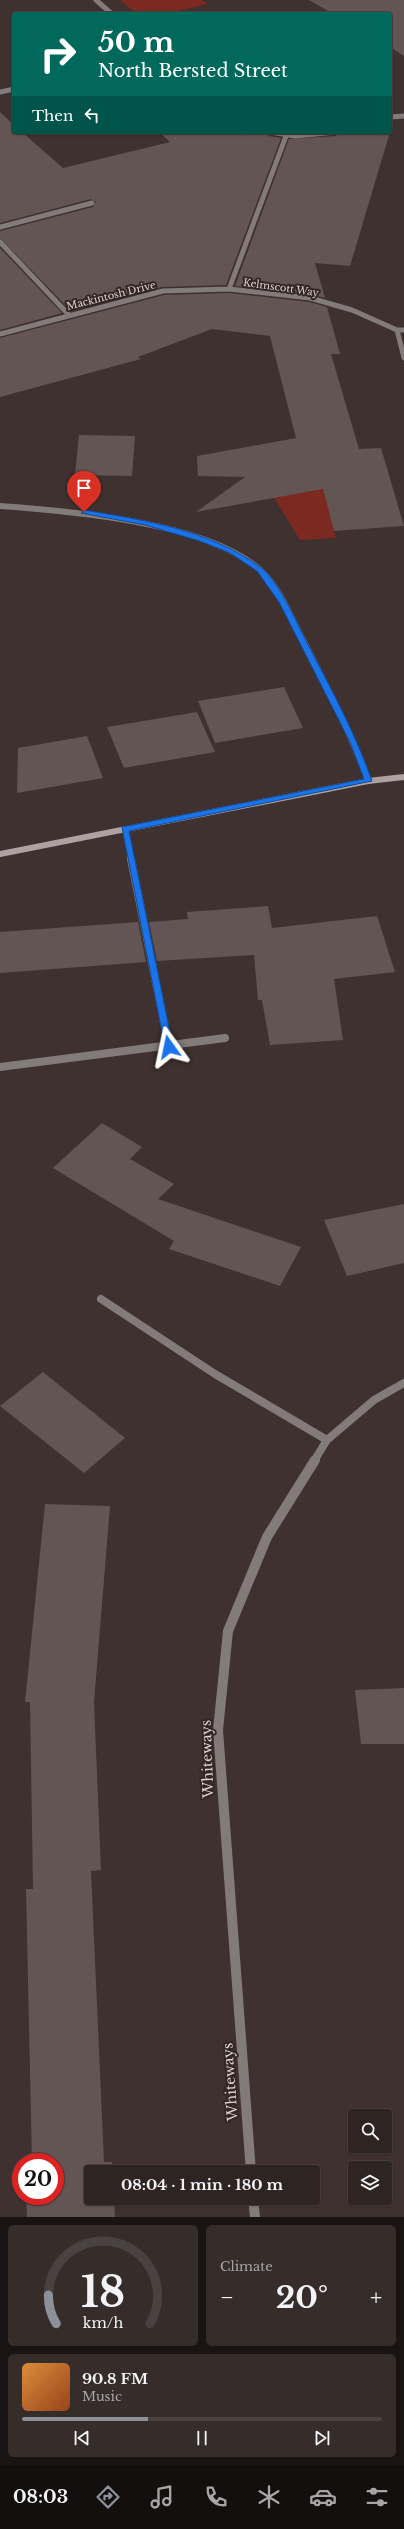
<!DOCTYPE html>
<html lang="en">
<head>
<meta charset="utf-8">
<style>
	:root { --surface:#2e2523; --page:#362d2b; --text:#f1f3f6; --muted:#a7a5a6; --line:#494241; --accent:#8c9099 }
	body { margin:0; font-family:"Libre Baskerville",serif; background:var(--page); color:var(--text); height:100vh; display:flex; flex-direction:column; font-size:15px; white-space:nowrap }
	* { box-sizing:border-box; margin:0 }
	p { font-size:13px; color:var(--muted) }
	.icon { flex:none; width:22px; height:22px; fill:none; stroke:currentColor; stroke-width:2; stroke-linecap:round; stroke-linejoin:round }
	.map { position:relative; height:2217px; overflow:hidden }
	.drawer { display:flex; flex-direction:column; gap:8px; padding:8px; background:#191413; flex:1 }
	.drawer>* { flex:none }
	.banner { position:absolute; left:12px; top:12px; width:380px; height:122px; border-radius:4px; box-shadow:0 1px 3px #0004,0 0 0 1px var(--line); background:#00695c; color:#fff; overflow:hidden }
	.tools { position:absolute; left:348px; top:2109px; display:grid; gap:8px }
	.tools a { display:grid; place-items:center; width:44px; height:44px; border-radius:4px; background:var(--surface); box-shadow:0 1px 3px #0004,0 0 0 1px var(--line); font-size:20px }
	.speed { position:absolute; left:12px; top:2153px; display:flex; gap:8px; font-size:20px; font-weight:700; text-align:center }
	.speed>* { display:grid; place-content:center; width:52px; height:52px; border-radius:50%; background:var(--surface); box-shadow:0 1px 3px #0004,0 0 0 1px var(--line); line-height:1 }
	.speed .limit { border:6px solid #d22; background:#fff; color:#111 }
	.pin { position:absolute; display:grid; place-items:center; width:34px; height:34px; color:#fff; margin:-41px -17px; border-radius:50% 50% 50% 0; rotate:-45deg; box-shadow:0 0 4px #0007 }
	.pin .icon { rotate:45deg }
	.me { position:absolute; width:44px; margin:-22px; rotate:348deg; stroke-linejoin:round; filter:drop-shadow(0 0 3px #0008) }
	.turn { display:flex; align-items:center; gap:14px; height:84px; padding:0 20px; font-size:18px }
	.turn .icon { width:52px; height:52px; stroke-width:2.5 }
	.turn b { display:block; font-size:28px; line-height:34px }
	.then { display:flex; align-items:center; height:38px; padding:0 20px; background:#0003; gap:8px; font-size:15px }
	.big { font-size:30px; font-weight:700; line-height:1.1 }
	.drawer .tile { flex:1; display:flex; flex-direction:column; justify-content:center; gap:6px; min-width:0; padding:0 14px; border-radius:6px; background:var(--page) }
	.drawer .dial { align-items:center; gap:0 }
	.dial svg { height:104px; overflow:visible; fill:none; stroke:var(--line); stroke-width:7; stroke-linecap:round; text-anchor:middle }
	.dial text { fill:var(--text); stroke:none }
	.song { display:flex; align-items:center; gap:12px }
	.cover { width:48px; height:48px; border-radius:6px; background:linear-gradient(135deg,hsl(30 70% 55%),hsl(20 70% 35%)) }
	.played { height:4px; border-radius:2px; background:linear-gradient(90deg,var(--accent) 35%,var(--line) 35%) }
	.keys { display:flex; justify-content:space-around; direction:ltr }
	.heat { display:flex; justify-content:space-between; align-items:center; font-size:22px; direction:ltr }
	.drawer .tiles { flex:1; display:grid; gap:8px; grid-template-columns:1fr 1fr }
	.tile:last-child { grid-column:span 2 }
	.trip { position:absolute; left:84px; top:2165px; width:236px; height:40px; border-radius:4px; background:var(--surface); box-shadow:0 1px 3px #0004,0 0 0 1px var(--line); font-weight:700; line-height:40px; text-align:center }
	.tabs { display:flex; height:64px; justify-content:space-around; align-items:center; background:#120f0e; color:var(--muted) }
	.tabs .icon { width:28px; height:28px }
	.tabs .current { color:var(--accent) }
	.tabs b { font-size:18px; color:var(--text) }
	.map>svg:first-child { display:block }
	.green { fill:#7c2922 }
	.building { fill:#635553 }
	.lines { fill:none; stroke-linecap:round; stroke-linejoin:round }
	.lane-far1 { stroke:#827b7a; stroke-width:6 }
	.lane { stroke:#827b7a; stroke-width:8 }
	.street-far3 { stroke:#827b7a; stroke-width:5 }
	.street-far2 { stroke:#827b7a; stroke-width:6 }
	.street-far1 { stroke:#827b7a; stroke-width:8 }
	.street { stroke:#827b7a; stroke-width:10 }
	.secondary { stroke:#ada2a1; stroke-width:6 }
	.route { fill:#1a73e8; stroke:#114b97 }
	.labels { text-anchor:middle; stroke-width:4; stroke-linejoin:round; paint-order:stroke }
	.far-street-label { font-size:10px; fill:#ddd4d3; stroke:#332725 }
	.near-street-label { font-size:14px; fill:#ddd4d3; stroke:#332725 }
</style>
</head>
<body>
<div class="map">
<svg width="404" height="2217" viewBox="0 0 404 2217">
	<rect width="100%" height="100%" fill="#3e312f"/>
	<path class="green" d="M120,0H202L208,4L164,14H137Z
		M264,481L322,484L336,538L300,540Z"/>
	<path class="building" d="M309,0H404V56L390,47V14H333Z
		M0,112L14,125V132H22L63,168L170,142L159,132H241L246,136L245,132H266L269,136L281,138L226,285L162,287L71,311L0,238V231L93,207L96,202L91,199L0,223Z
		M340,132H390L350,266L315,263L325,298L310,294L235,286L289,139L336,136Z
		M0,248L62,313L0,330Z
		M229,293L309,302L327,307L340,354H331L359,449L381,448L404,526L334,531L323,489L196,512L245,477L198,476L197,456L296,438L270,336L212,329L138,357L141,359L0,397V338L164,295Z
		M79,435L135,436L132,476L75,475Z
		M284,687L303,728L215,743L198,701Z
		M197,712L215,752L124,768L107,727Z
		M87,736L103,778L17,793L18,748Z
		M268,906L272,928L377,916L395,972L334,979L343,1040L270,1045L262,1000H258L254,955L157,961L149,922L188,919L187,912Z
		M138,922L146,962L0,973V932Z
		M102,1123L142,1147L130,1159L174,1184L158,1199L301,1247L280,1286L169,1249L174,1241L53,1168Z
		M404,1204V1263L347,1276L324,1220Z
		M43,1372L125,1438L84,1473L0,1406Z
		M45,1504L110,1506L94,1702L101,1870L91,1871L104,2162H112V2172H91V2198H114L115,2217H27L26,2196H55V2162H32L26,1889H33L30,1702H25Z
		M404,1688V1744H361L355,1690Z"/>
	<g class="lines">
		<path class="lane-far1" d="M125,829L131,860"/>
		<path class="lane" d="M131,859L169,1047
			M0,1067L225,1038"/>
		<path class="street-far3" d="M96,0L112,14
			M0,92L14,89
			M390,117L404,116
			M270,132L295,136L336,132
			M0,227L92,203
			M0,242L69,315
			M229,289L286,136
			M397,330L404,358
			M0,334L163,291L229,289L310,298L352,310L397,330H404"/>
		<path class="street-far2" d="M0,506C70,511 205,522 259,569C279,586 290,615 302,638C326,685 350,732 368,781"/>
		<path class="street-far1" d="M101,1299L215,1374L327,1440
			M314,1461L327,1440L374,1400L404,1383"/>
		<path class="street" d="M251,2172L218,1730L228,1631L267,1537L315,1460
			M253,2198L255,2217"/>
		<path class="secondary" d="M0,854L368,781L404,777"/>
	</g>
	<path class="route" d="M84,510C143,520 211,530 260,567C278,580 296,621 306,641C330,687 355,732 372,781L129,831L173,1047L169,1050L165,1047L122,827L364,779L350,742L279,602L257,571L230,553L200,541L145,525L81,513Z"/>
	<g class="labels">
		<g class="far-street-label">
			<text transform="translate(281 287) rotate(8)" y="4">Kelmscott Way</text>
			<text transform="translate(111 295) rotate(-14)" y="4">Mackintosh Drive</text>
		</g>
		<g class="near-street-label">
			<text transform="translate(207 1759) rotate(-92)" y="5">Whiteways</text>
			<text transform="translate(230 2082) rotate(-94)" y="5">Whiteways</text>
		</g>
	</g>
</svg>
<div class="tools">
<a><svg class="icon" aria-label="search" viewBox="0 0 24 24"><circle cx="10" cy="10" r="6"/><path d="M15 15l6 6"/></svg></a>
<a><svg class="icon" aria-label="layers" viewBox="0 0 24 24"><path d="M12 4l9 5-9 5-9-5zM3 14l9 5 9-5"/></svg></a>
</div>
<div class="speed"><div class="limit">20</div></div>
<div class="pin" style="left:84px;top:512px;background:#d93025"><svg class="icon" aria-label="arrive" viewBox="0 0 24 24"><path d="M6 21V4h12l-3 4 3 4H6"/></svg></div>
<svg class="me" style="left:169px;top:1047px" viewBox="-20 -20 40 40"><path d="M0-17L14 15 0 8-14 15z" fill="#1a73e8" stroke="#fff" stroke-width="4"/></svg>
<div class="trip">08:04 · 1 min · 180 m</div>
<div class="banner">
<div class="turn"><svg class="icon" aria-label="right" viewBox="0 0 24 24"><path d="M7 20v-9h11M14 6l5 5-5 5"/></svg><div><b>50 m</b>North Bersted Street</div></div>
<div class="then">Then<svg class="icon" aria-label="left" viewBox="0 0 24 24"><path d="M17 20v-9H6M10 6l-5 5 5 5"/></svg></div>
</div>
</div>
<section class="drawer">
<div class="tiles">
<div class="tile dial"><svg viewBox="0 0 100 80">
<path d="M14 69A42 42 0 1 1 86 69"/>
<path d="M14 69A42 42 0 0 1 8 47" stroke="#8c9099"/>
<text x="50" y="56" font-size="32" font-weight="700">18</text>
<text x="50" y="72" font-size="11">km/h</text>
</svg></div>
<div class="tile"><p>Climate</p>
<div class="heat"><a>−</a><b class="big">20°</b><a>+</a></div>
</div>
<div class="tile">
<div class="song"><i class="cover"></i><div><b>90.8 FM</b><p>Music</p></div></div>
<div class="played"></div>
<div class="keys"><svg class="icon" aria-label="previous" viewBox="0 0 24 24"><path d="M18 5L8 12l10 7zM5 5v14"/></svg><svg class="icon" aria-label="pause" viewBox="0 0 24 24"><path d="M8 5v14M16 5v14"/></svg><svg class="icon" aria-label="next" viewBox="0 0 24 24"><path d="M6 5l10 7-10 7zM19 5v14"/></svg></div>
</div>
</div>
</section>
<nav class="tabs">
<b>08:03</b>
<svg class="icon current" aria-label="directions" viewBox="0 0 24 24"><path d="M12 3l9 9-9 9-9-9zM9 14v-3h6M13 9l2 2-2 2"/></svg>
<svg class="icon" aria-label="music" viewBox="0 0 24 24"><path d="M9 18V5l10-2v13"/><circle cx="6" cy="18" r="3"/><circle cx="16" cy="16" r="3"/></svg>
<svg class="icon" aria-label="phone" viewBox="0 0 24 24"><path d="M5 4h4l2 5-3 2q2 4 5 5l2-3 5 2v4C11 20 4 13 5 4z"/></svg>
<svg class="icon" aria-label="climate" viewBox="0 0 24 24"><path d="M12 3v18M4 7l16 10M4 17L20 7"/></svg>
<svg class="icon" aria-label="car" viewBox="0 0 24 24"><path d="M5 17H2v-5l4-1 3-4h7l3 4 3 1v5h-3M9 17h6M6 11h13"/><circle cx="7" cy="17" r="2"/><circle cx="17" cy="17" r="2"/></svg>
<svg class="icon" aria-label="filters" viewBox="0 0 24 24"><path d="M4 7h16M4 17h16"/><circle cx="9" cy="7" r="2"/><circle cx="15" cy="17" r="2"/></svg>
</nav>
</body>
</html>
